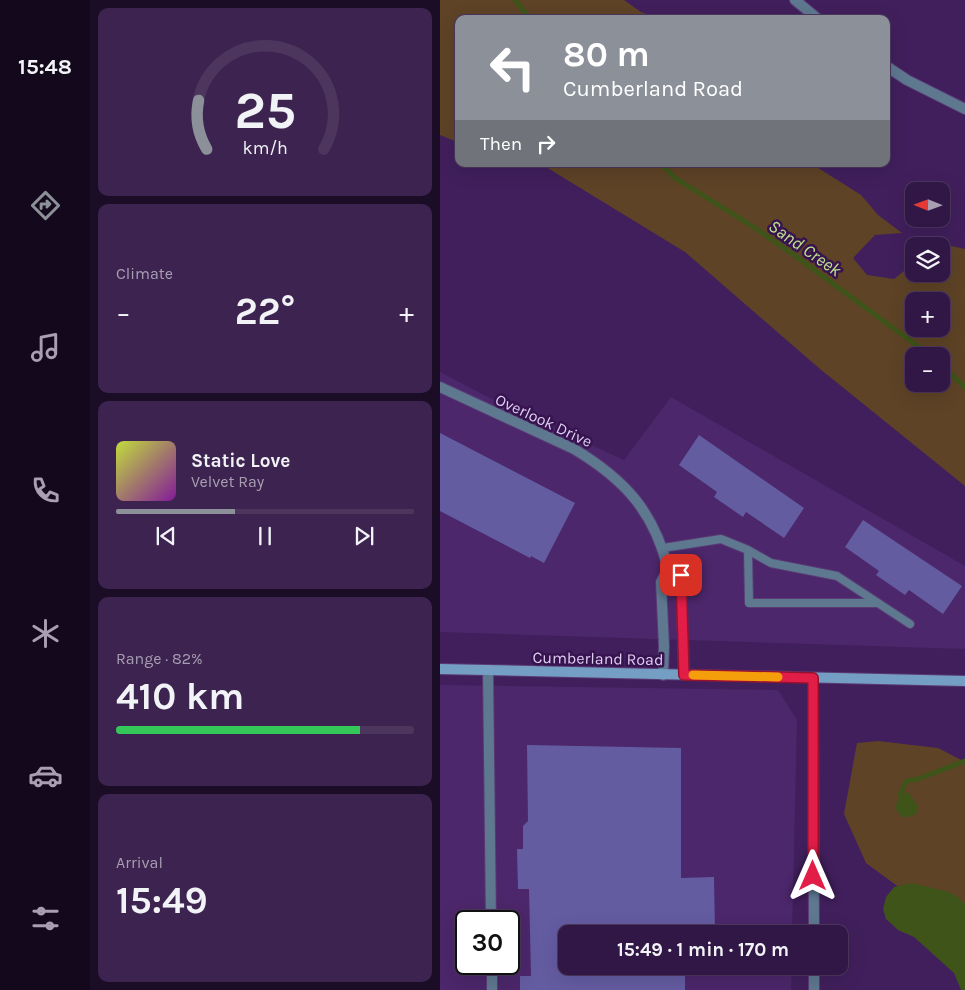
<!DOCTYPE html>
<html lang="en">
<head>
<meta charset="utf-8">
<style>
	:root { --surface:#311745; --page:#3d2450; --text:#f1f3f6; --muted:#a89fb3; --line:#4c365e; --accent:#8c9099 }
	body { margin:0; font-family:Karla,sans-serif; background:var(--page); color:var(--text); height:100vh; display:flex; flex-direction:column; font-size:19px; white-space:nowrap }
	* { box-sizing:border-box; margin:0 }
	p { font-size:16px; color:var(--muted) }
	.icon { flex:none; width:28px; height:28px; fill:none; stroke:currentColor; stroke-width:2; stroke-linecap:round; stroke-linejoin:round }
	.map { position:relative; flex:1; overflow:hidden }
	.side { display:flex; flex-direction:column; gap:8px; padding:8px; background:#1b0d26; width:350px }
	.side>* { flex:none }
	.banner { position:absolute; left:15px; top:15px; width:435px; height:152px; border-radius:10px; box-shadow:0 5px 20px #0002,0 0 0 1px var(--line); background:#8c9099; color:#fff; overflow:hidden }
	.needle { width:32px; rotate:271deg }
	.fabs { position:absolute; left:465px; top:182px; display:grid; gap:10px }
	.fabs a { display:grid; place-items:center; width:45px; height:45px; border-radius:10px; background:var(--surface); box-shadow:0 5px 20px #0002,0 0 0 1px var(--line); font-size:25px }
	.speed { position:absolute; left:15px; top:910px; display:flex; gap:10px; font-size:25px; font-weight:700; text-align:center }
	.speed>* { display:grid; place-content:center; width:65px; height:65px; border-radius:50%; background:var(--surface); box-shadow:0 5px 20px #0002,0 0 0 1px var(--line); line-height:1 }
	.speed .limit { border:2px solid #111; border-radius:8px; background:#fff; color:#111 }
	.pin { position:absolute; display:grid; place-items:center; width:42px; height:42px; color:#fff; margin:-21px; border-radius:10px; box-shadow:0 2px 8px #0006 }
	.me { position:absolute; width:55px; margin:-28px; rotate:0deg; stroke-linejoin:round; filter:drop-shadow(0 0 4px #0008) }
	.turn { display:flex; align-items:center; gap:18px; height:105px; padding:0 25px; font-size:22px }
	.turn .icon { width:65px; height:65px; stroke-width:2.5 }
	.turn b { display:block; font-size:35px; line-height:42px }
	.then { display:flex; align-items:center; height:48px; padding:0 25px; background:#0003; gap:10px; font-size:19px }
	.big { font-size:38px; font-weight:700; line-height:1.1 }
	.side .card { flex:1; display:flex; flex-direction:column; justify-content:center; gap:8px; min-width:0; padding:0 18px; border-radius:10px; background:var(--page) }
	.side .dial { align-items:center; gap:0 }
	.dial svg { height:130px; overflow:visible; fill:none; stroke:var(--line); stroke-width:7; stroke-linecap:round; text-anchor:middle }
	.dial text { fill:var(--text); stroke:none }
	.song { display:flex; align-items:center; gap:15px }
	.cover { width:60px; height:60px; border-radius:8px; background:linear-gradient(135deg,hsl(70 70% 55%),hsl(290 70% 35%)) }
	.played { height:5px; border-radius:2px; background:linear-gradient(90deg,var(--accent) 40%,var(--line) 40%) }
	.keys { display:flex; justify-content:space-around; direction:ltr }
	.heat { display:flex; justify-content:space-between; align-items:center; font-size:28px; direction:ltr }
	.charge { height:8px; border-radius:4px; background:linear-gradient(90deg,#34c759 82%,var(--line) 0) }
	.trip { position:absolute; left:118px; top:925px; width:290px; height:50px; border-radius:10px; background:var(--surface); box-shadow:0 5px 20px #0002,0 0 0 1px var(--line); font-weight:700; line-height:50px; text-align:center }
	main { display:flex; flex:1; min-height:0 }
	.tabs { display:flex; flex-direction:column; width:90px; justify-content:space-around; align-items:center; background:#14091c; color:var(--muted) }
	.tabs .icon { width:35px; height:35px }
	.tabs .active { color:var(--accent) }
	.tabs b { font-size:22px; color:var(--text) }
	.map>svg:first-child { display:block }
	.built { fill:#4c276b; fill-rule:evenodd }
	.green { fill:#5e4326; fill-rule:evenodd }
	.water { fill:#3e5419 }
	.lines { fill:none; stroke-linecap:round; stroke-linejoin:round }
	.stream { stroke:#3e5419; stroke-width:5 }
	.building { fill:#645ca1 }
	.service-casing { stroke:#5a3b74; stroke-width:10 }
	.minor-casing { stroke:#5a3b74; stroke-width:12 }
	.tertiary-casing { stroke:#5a3b74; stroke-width:12 }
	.secondary-casing { stroke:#5a3b74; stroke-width:12 }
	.service { stroke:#5e7890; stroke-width:8 }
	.minor { stroke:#5e7890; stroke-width:10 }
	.tertiary { stroke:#5e7890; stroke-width:10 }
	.secondary { stroke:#759ec5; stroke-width:10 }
	.route-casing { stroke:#92132f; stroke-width:12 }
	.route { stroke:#e11d48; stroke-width:9 }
	.slow { stroke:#f59e0b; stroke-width:9 }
	.labels { text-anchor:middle; stroke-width:5; stroke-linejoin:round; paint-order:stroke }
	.street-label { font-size:16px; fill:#dfcef2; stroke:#371450 }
	.water-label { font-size:18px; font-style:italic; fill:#bce08a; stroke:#371450 }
</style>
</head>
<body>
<main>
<nav class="tabs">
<b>15:48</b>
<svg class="icon active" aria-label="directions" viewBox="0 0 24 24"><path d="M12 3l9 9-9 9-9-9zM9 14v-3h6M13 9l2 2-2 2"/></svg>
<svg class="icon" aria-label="music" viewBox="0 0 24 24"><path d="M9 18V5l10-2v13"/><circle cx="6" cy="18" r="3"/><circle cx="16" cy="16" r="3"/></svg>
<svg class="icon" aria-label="phone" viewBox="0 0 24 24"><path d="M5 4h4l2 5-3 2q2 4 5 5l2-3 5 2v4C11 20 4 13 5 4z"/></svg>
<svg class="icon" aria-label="climate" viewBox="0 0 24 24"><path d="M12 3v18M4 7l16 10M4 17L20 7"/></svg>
<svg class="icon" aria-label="car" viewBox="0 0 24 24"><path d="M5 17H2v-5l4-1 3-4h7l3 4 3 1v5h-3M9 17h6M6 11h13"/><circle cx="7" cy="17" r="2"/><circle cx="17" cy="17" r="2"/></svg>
<svg class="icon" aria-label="filters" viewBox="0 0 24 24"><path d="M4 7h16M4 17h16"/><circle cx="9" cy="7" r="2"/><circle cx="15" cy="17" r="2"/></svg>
</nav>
<section class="side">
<div class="card dial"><svg viewBox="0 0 100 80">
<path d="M14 69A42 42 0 1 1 86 69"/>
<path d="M14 69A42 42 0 0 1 9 39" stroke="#8c9099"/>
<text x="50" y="56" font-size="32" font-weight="700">25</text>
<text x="50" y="72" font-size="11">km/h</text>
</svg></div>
<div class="card"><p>Climate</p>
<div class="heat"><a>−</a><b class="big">22°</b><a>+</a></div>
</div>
<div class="card">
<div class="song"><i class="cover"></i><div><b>Static Love</b><p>Velvet Ray</p></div></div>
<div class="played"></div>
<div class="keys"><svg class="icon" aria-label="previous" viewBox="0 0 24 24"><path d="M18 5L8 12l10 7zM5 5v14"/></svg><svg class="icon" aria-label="pause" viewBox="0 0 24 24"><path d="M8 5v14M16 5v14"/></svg><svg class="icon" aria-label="next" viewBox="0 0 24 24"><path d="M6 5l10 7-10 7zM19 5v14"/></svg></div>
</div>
<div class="card"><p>Range · 82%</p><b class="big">410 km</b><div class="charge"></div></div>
<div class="card"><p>Arrival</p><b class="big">15:49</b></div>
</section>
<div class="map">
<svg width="525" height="990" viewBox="0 0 525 990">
	<rect width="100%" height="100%" fill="#411f5c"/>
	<path class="built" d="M0,372L52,399L184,460L231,397L525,566V649L0,632Z
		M0,685L338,690L357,720L352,934H126V966H352L351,990H0ZM26,921H69V964H26Z"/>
	<path class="green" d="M0,0H184L201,12L221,19H19V140L15,141L0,135Z
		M101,164H372L421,195L438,215L462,233L435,235L413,258L427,275L454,279L469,267L474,258V274H501V246H480L483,240L525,249V486L380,369L245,252ZM474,301H501V329H474ZM474,356H501V384H474Z
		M438,741L498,748L525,762V936L426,863L404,814L417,743Z"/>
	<path class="water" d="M468,792L477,805L478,813L469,817H462L455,808L460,795Z
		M472,883L512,893L525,903V990H521L514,973L474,937L458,930L446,919L443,909L446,897L454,887Z"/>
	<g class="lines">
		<path class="stream" d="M75,0L90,19
			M221,164L235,178L312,226L354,255L491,356
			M501,365L525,387
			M460,795L466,781L478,779L525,761"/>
	</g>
	<path class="building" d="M0,433L135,503L104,563L91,556L90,558L0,511Z
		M259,435L364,508L344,538L306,512L303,517L274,497L277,492L239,465Z
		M423,520L522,586L503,614L469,590L465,595L436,575L439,571L405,547Z
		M87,745L241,748V878L274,877L275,934H126V966H245V990H80V976H91L89,889H78L77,849H83V826L88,821Z"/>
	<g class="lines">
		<g class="service-casing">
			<path id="service" d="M223,548L281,539L308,550L331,563L397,576L470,624
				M308,550L309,603H437"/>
		</g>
		<g class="minor-casing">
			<path id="minor" d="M355,0L378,19
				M446,66L467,80L525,109
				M48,670L51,921
				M373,678L374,934
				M52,964V990
				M374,966V990"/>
		</g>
		<g class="tertiary-casing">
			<path id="tertiary" d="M0,387L134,449C184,479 214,511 228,569L221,582L224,646L223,675
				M228,569L241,575L244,675"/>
		</g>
		<g class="secondary-casing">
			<path id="secondary" d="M0,669L525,681"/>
		</g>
		<use href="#service" class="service"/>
		<use href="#minor" class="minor"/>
		<use href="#tertiary" class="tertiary"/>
		<use href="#secondary" class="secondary"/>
	</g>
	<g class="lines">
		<g class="route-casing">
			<path id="route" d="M241,575L244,675L373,678V876"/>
		</g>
		<use href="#route" class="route"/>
		<path class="slow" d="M253,675L338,677"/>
	</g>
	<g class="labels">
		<g class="street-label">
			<text transform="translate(104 420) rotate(25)" y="6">Overlook Drive</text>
			<text transform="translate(158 658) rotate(1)" y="6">Cumberland Road</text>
		</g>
		<g class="water-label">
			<text transform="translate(365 248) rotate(35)" y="6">Sand Creek</text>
		</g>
	</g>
</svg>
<div class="fabs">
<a><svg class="needle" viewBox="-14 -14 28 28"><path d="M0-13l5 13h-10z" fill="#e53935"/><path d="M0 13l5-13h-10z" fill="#a89fb3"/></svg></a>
<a><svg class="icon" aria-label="layers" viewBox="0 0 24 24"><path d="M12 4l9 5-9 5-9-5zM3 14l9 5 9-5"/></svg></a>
<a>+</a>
<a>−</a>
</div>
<div class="speed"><div class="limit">30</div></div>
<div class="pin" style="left:241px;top:575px;background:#d93025"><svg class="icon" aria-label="arrive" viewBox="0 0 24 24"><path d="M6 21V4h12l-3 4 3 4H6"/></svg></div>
<svg class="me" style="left:373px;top:876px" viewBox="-20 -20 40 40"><path d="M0-17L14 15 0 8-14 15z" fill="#e11d48" stroke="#fff" stroke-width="4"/></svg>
<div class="trip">15:49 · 1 min · 170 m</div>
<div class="banner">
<div class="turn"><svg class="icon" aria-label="left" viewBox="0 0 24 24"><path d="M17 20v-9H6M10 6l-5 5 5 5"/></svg><div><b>80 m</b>Cumberland Road</div></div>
<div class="then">Then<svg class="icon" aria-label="right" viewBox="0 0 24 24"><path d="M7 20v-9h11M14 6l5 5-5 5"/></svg></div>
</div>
</div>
</main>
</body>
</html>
